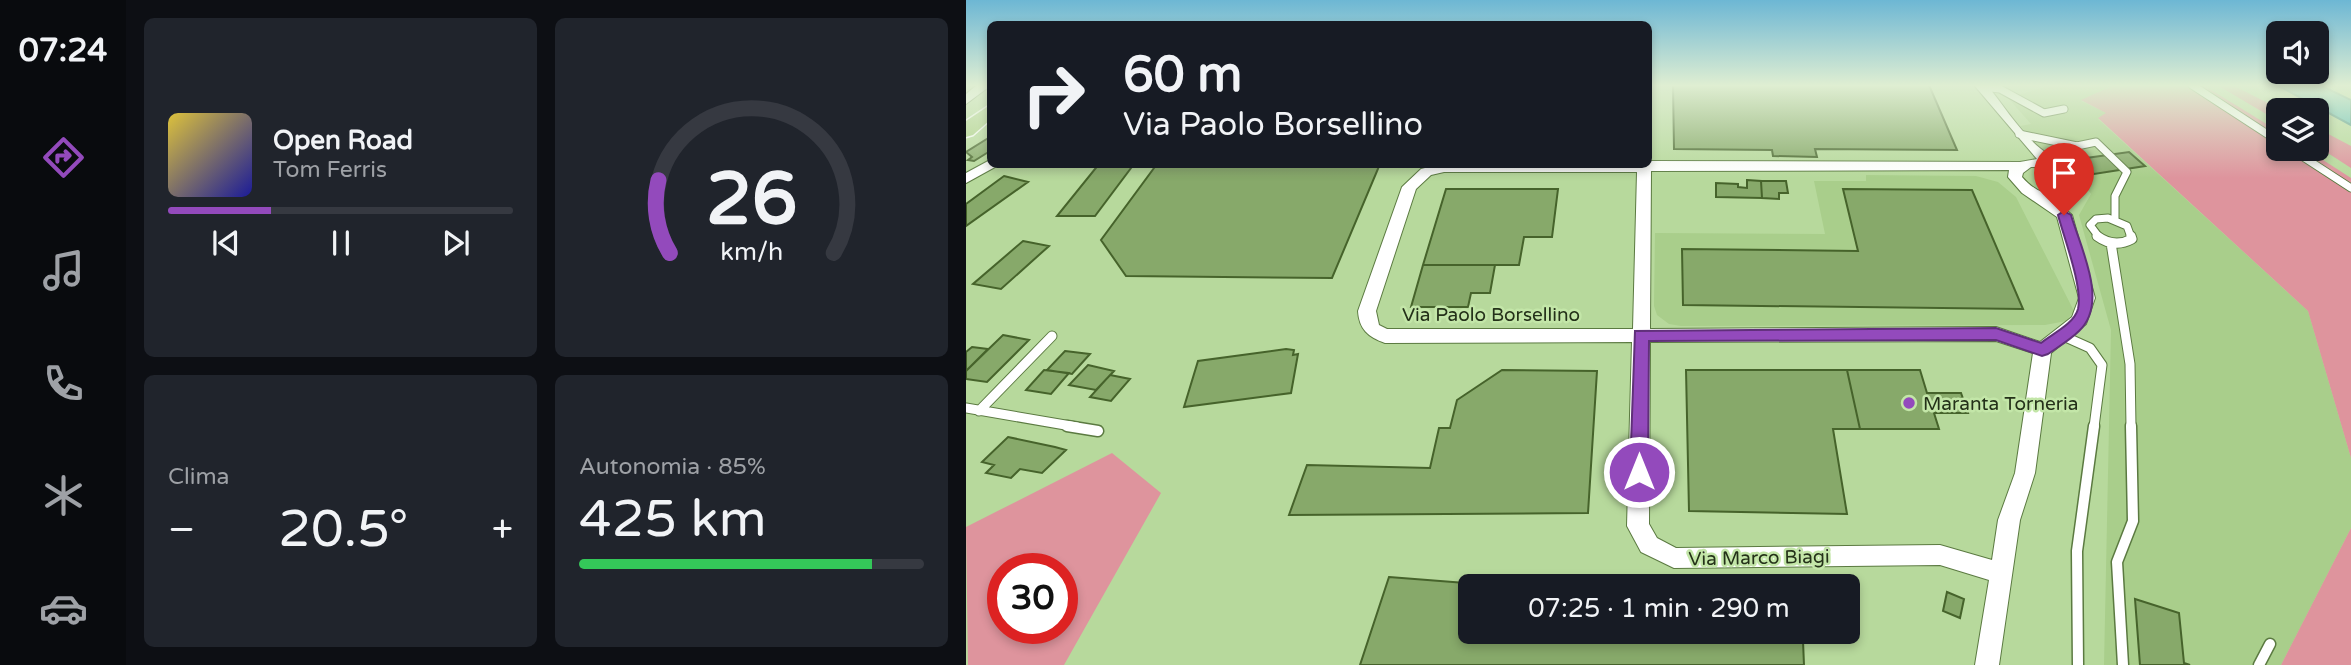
<!DOCTYPE html>
<html lang="it">
<head>
<meta charset="utf-8">
<style>
	:root { --surface:#171b24; --page:#20242c; --text:#f1f3f6; --muted:#9ea1a6; --line:#363941; --accent:#934abc }
	body { margin:0; font-family:"Varela Round",sans-serif; background:var(--page); color:var(--text); height:100vh; display:flex; flex-direction:column; font-size:26px; white-space:nowrap }
	* { box-sizing:border-box; margin:0 }
	p { font-size:23px; color:var(--muted) }
	.icon { flex:none; width:38px; height:38px; fill:none; stroke:currentColor; stroke-width:2; stroke-linecap:round; stroke-linejoin:round }
	.map { position:relative; flex:1; overflow:hidden }
	.drawer { display:flex; flex-direction:column; gap:18px; padding:18px; background:#0d0f14; width:840px }
	.drawer>* { flex:none }
	.guide { position:absolute; left:21px; top:21px; width:665px; height:147px; border-radius:10px; box-shadow:0 4px 10px #0003; background:#171b24; color:var(--text); overflow:hidden }
	.tools { position:absolute; left:1300px; top:21px; display:grid; gap:14px }
	.tools a { display:grid; place-items:center; width:63px; height:63px; border-radius:10px; background:var(--surface); box-shadow:0 4px 10px #0003; font-size:35px }
	.speed { position:absolute; left:21px; top:553px; display:flex; gap:14px; font-size:35px; font-weight:700; text-align:center }
	.speed>* { display:grid; place-content:center; width:91px; height:91px; border-radius:50%; background:var(--surface); box-shadow:0 4px 10px #0003; line-height:1 }
	.speed .limit { border:10px solid #d22; background:#fff; color:#111 }
	.pin { position:absolute; display:grid; place-items:center; width:60px; height:60px; color:#fff; margin:-72px -30px; border-radius:50% 50% 50% 0; rotate:-45deg; box-shadow:0 0 7px #0007 }
	.pin .icon { rotate:45deg }
	.me { position:absolute; width:77px; margin:-38px; rotate:0deg; stroke-linejoin:round; filter:drop-shadow(0 0 5px #0008) }
	.turn { display:flex; align-items:center; gap:24px; height:147px; padding:0 21px; font-size:32px }
	.turn .icon { width:91px; height:91px; stroke-width:2.5 }
	.turn b { display:block; font-size:49px; line-height:60px }
	.big { font-size:52px; font-weight:600; line-height:1.1 }
	.drawer .card { flex:1; display:flex; flex-direction:column; justify-content:center; gap:10px; min-width:0; padding:0 24px; border-radius:10px; background:var(--page) }
	.drawer .dial { align-items:center; gap:0 }
	.dial svg { height:182px; overflow:visible; fill:none; stroke:var(--line); stroke-width:7; stroke-linecap:round; text-anchor:middle }
	.dial text { fill:var(--text); stroke:none }
	.song { display:flex; align-items:center; gap:21px }
	.cover { width:84px; height:84px; border-radius:10px; background:linear-gradient(135deg,hsl(50 70% 55%),hsl(240 70% 35%)) }
	.played { height:7px; border-radius:4px; background:linear-gradient(90deg,var(--accent) 30%,var(--line) 30%) }
	.keys { display:flex; justify-content:space-around; direction:ltr }
	.heat { display:flex; justify-content:space-between; align-items:center; font-size:38px; direction:ltr }
	.charge { height:10px; border-radius:5px; background:linear-gradient(90deg,#34c759 85%,var(--line) 0) }
	.drawer .tiles { flex:1; display:grid; gap:18px; grid-template-columns:repeat(2,1fr) }
	.trip { position:absolute; left:492px; top:574px; width:402px; height:70px; border-radius:10px; background:var(--surface); box-shadow:0 4px 10px #0003; font-weight:600; line-height:70px; text-align:center }
	main { display:flex; flex:1; min-height:0 }
	.menu { display:flex; flex-direction:column; width:126px; justify-content:space-around; align-items:center; background:#090b0e; color:var(--muted) }
	.menu .icon { width:49px; height:49px }
	.menu .current { color:var(--accent) }
	.menu b { font-size:32px; color:var(--text) }
	.map>svg:first-child { display:block }
	.built { fill:#a9ce8b }
	.green { fill:#de949d; fill-rule:evenodd }
	.water { fill:#55bbb7; stroke:#469288; stroke-width:2 }
	.building { fill:#87a96a; stroke:#46632b; stroke-width:2 }
	.lines { fill:none; stroke-linecap:round; stroke-linejoin:round }
	.lane-far2-casing { stroke:#5b7a41; stroke-width:9 }
	.lane-far1-casing { stroke:#5b7a41; stroke-width:11 }
	.lane-casing { stroke:#5b7a41; stroke-width:13 }
	.street-casing { stroke:#5b7a41; stroke-width:2 }
	.primary-casing { stroke:#fff; stroke-width:3 }
	.lane-far2 { stroke:#fff; stroke-width:7 }
	.lane-far1 { stroke:#fff; stroke-width:9 }
	.lane { stroke:#fff; stroke-width:10 }
	.street { fill:#fff; fill-rule:evenodd }
	.primary { fill:#acd086; fill-rule:evenodd }
	.route { fill:#934abc; stroke:#60307a; stroke-width:2 }
	.poi-dot { fill:#934abc; stroke:#c3e6a8; stroke-width:2.5 }
	.labels { text-anchor:middle; stroke-width:5; stroke-linejoin:round; paint-order:stroke }
	.street-label { font-size:19px; fill:#243119; stroke:#c3e6a8 }
	.poi-label { font-size:19px; fill:#243119; stroke:#c3e6a8; text-anchor:start }
</style>
</head>
<body>
<main>
<nav class="menu">
<b>07:24</b>
<svg class="icon current" aria-label="directions" viewBox="0 0 24 24"><path d="M12 3l9 9-9 9-9-9zM9 14v-3h6M13 9l2 2-2 2"/></svg>
<svg class="icon" aria-label="music" viewBox="0 0 24 24"><path d="M9 18V5l10-2v13"/><circle cx="6" cy="18" r="3"/><circle cx="16" cy="16" r="3"/></svg>
<svg class="icon" aria-label="phone" viewBox="0 0 24 24"><path d="M5 4h4l2 5-3 2q2 4 5 5l2-3 5 2v4C11 20 4 13 5 4z"/></svg>
<svg class="icon" aria-label="climate" viewBox="0 0 24 24"><path d="M12 3v18M4 7l16 10M4 17L20 7"/></svg>
<svg class="icon" aria-label="car" viewBox="0 0 24 24"><path d="M5 17H2v-5l4-1 3-4h7l3 4 3 1v5h-3M9 17h6M6 11h13"/><circle cx="7" cy="17" r="2"/><circle cx="17" cy="17" r="2"/></svg>
</nav>
<section class="drawer">
<div class="tiles">
<div class="card">
<div class="song"><i class="cover"></i><div><b>Open Road</b><p>Tom Ferris</p></div></div>
<div class="played"></div>
<div class="keys"><svg class="icon" aria-label="previous" viewBox="0 0 24 24"><path d="M18 5L8 12l10 7zM5 5v14"/></svg><svg class="icon" aria-label="pause" viewBox="0 0 24 24"><path d="M8 5v14M16 5v14"/></svg><svg class="icon" aria-label="next" viewBox="0 0 24 24"><path d="M6 5l10 7-10 7zM19 5v14"/></svg></div>
</div>
<div class="card dial"><svg viewBox="0 0 100 80">
<path d="M14 69A42 42 0 1 1 86 69"/>
<path d="M14 69A42 42 0 0 1 9 37" stroke="#934abc"/>
<text x="50" y="56" font-size="32" font-weight="700">26</text>
<text x="50" y="72" font-size="11">km/h</text>
</svg></div>
<div class="card"><p>Clima</p>
<div class="heat"><a>−</a><b class="big">20.5°</b><a>+</a></div>
</div>
<div class="card"><p>Autonomia · 85%</p><b class="big">425 km</b><div class="charge"></div></div>
</div>
</section>
<div class="map">
<svg width="1385" height="665" viewBox="0 0 1385 665">
	<rect width="100%" height="100%" fill="#b7d99c"/>
	<path class="built" d="M1058,85H1148L1115,101L1141,113L1132,119L1342,311L1385,458V528L1315,665H1138L1145,330L1113,215L1125,194L1112,176L1076,149L1054,126L1065,124L1042,98L1079,87Z
		M900,175L1010,176L1032,182L1050,197L1108,311L1100,321L1079,325L715,326L703,324L691,315L688,306L689,233L859,234L848,181H900Z"/>
	<path class="green" d="M1148,85H1237L1312,131V149H1340L1385,178V458L1342,311L1132,118L1140,113L1115,100Z
		M1251,85H1266L1316,110H1312V121Z
		M1351,128L1385,146V168L1351,146Z
		M146,453L195,493L98,665H2L0,527ZM37,569H96V628H37Z
		M1385,528V665H1315Z"/>
	<path class="water" d="M1311,85H1354L1385,100V125Z"/>
	<path class="building" d="M707,85H963L991,150L849,149L851,157L807,156L806,150L708,149Z
		M24,137V151L8,161L2,160L6,157L0,152Z
		M1163,152L1179,166L1128,174L1113,159Z
		M133,164H168L129,216H91Z
		M191,164H414L366,278L160,276L135,240Z
		M38,176L62,182L0,226V204Z
		M781,180L795,181L796,198L750,197V183L772,184V187L781,188Z
		M795,181H820L822,193H813V199L796,198Z
		M480,189H592L586,237H558L553,265H457Z
		M877,189L1006,190L1057,309L717,305L716,249L892,251Z
		M57,241L83,246L35,289L7,284Z
		M457,265H529L524,293H505L502,307H445Z
		M37,335L63,340L21,382L0,379V371Z
		M6,347L22,349L0,371V352Z
		M320,349L328,350L327,355L332,354L325,393L218,407L232,361Z
		M99,351L124,354L106,374L81,370Z
		M122,365L148,371L130,390L103,385Z
		M78,370L103,373L85,394L60,390Z
		M536,370L631,371L622,513L323,515L341,465L464,468L473,428H484L491,400Z
		M720,370H881L894,429H867L881,514L723,511Z
		M881,370H954L961,393H995L1002,413H968L973,429H894Z
		M144,375L164,379L145,401L124,397Z
		M42,437L89,447L100,450L76,473L54,469L45,478L20,473L28,465L16,462Z
		M423,577L538,586H504V632H724L837,641L838,665H394Z
		M981,592L998,599L994,618L977,611Z
		M1169,599L1213,613L1218,663L1224,665H1174Z"/>
	<g class="lines">
		<g class="lane-far2-casing">
			<path id="lane-far2" d="M1226,85L1312,141
				M1015,87L1034,89L1078,113L1098,109
				M1053,134L1111,146L1130,142L1161,172L1149,196V220
				M1325,149L1385,188
				M1092,167L1111,146
				M1133,237L1124,225L1130,219L1142,218L1161,226L1165,237"/>
		</g>
		<g class="lane-far1-casing">
			<path id="lane-far1" d="M1131,236C1142,244 1153,246 1166,239L1165,236
				M1145,243L1164,364L1165,427
				M1095,335L1124,348L1136,365L1128,427
				M0,408L111,427
				M13,411L86,336"/>
		</g>
		<g class="lane-casing">
			<path id="lane" d="M101,426L132,431
				M1112,665L1111,551L1128,426
				M1157,665L1151,562L1167,521L1165,426
				M1293,665L1304,644"/>
		</g>
		<g class="street-casing">
			<path id="street" d="M11,85L24,86L0,104V94Z
				M1008,85H1021C1038,106 1054,132 1075,149C1090,161 1108,165 1118,182L1117,193L1110,199L1093,204L1106,215L1129,298L1120,324L1085,353L1069,473L1054,520L1033,665H1009L1023,580L974,565L708,568L675,552L661,526L666,342L419,343C402,337 393,329 392,311L436,187L455,169L475,164H682V161L1054,162L1071,159ZM1065,167C1082,167 1102,169 1105,189C1088,202 1068,191 1056,177L1057,173ZM1043,170L1042,177L1056,193L1091,217L1113,298L1106,317L1074,342L1030,327L684,329L685,171ZM478,172H671L667,329H421L413,325L410,311L450,189L465,175ZM1030,341L1067,353L1049,473L1032,520L1026,560L974,545L710,548L691,538L683,524L684,342Z
				M24,160V164H31L29,167L0,183V173Z"/>
		</g>
		<g class="primary-casing">
			<path id="primary" d="M24,105V120L7,135L0,137V121Z"/>
		</g>
		<use href="#lane-far2" class="lane-far2"/>
		<use href="#lane-far1" class="lane-far1"/>
		<use href="#lane" class="lane"/>
		<use href="#street" class="street"/>
		<use href="#primary" class="primary"/>
	</g>
	<linearGradient id="sky" x2="0" y2="1"><stop stop-color="#6db7d4"/><stop offset="0.48" stop-color="#dfeed2"/><stop offset="1" stop-color="#dfeed2" stop-opacity="0"/></linearGradient>
	<rect width="1385" height="178" fill="url(#sky)"/>
	<path class="route" d="M1098,211L1105,215C1115,249 1143,303 1113,331C1104,340 1092,347 1082,354L1076,356L1030,340L683,341L682,472L680,477H666L664,472L669,331L1030,328L1075,343C1086,334 1108,324 1112,309C1117,287 1098,238 1092,215Z"/>
	<circle class="poi-dot" cx="943" cy="403" r="7"/>
	<g class="labels">
		<g class="street-label">
			<text x="525" y="321">Via Paolo Borsellino</text>
			<text transform="translate(793 557) rotate(-1)" y="7">Via Marco Biagi</text>
		</g>
		<g class="poi-label">
			<text x="957" y="410">Maranta Torneria</text>
		</g>
	</g>
</svg>
<div class="tools">
<a><svg class="icon" aria-label="sound" viewBox="0 0 24 24"><path d="M4 9h4l5-4v14l-5-4H4zM17 9q2 3 0 6"/></svg></a>
<a><svg class="icon" aria-label="layers" viewBox="0 0 24 24"><path d="M12 4l9 5-9 5-9-5zM3 14l9 5 9-5"/></svg></a>
</div>
<div class="speed"><div class="limit">30</div></div>
<div class="pin" style="left:1098px;top:215px;background:#d93025"><svg class="icon" aria-label="arrive" viewBox="0 0 24 24"><path d="M6 21V4h12l-3 4 3 4H6"/></svg></div>
<svg class="me" style="left:673px;top:472px" viewBox="-20 -20 40 40"><circle r="17" fill="#934abc" stroke="#fff" stroke-width="3"/><path d="M0-11L8 9 0 5-8 9z" fill="#fff"/></svg>
<div class="trip">07:25 · 1 min · 290 m</div>
<div class="guide">
<div class="turn"><svg class="icon" aria-label="right" viewBox="0 0 24 24"><path d="M7 20v-9h11M14 6l5 5-5 5"/></svg><div><b>60 m</b>Via Paolo Borsellino</div></div>
</div>
</div>
</main>
</body>
</html>
